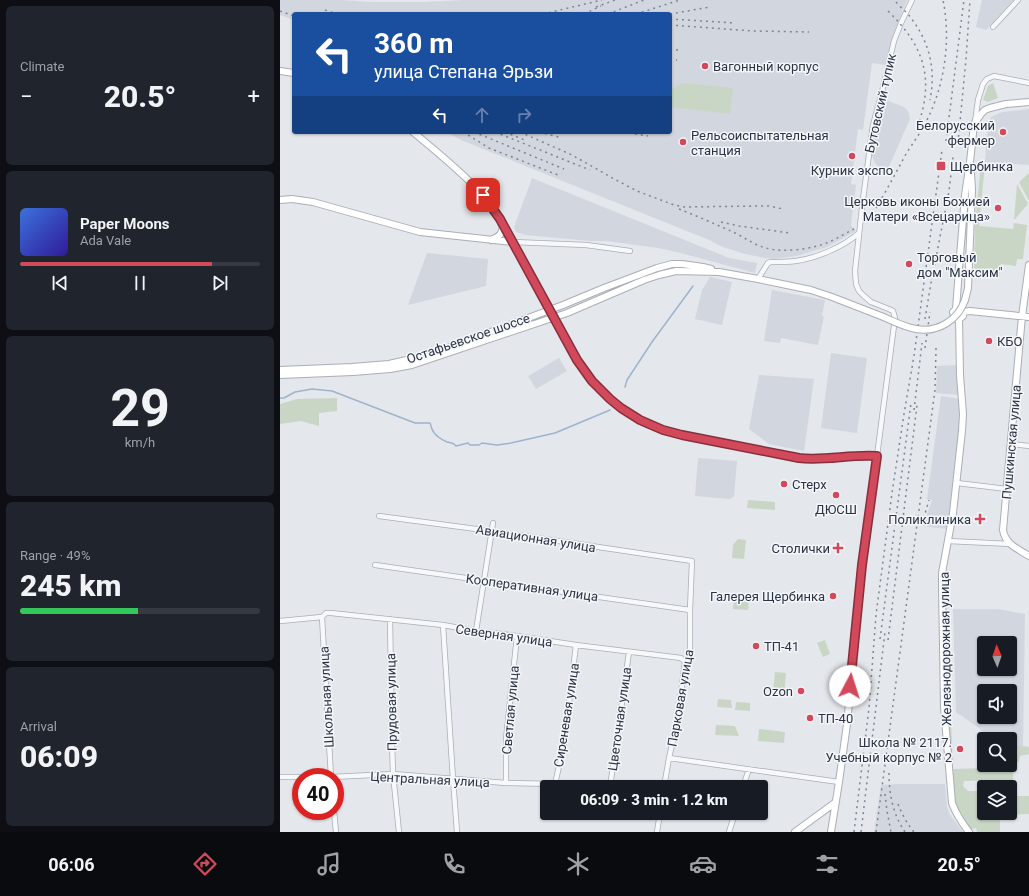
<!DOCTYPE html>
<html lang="en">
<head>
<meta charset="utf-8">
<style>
	:root { --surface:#171b24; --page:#20242c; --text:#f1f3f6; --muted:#9ea1a6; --line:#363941; --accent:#d1495b }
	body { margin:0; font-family:Roboto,sans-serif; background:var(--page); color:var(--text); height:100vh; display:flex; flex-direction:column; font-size:15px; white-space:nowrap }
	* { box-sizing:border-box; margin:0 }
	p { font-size:13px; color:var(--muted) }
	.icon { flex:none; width:22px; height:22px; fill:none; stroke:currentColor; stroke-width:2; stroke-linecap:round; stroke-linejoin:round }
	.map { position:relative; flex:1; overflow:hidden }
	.details { display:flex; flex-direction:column; gap:6px; padding:6px; background:#0d0f14; width:280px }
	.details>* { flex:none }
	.banner { position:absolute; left:12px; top:12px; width:380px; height:122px; border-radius:4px; box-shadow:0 1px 3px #0004; background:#1a4fa0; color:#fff; overflow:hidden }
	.needle { width:26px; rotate:358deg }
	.tools { position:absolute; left:697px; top:636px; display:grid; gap:8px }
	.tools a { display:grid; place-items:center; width:40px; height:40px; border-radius:4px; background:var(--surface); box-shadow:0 1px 3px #0004; font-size:20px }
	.speed { position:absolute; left:12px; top:768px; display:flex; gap:8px; font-size:20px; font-weight:700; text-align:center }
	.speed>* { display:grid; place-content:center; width:52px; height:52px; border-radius:50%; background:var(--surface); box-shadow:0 1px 3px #0004; line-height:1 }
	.speed .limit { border:6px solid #d22; background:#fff; color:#111 }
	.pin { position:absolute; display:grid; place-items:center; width:34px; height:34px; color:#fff; margin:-17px; border-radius:8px; box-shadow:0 2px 6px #0006 }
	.me { position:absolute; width:44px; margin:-22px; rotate:5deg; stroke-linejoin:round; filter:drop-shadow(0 0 3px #0008) }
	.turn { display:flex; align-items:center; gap:14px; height:84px; padding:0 16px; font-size:18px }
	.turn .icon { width:52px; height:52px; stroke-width:2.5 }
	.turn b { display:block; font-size:28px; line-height:34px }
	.lanes { display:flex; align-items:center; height:38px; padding:0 16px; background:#0003; justify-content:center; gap:20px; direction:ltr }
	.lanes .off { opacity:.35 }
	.big { font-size:30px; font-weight:800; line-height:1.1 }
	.details .card { flex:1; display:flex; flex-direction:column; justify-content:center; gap:6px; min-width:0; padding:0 14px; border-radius:6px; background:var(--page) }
	.details .dial { align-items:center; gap:0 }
	.dial b { font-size:52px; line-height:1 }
	.song { display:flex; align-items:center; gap:12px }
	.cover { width:48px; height:48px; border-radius:6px; background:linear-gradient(135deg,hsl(220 70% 55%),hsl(250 70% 35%)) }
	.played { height:4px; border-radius:2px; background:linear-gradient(90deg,var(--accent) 80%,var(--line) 80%) }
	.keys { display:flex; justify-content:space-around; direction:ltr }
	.heat { display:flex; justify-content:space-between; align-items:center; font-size:22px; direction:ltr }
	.charge { height:6px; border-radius:3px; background:linear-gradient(90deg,#34c759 49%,var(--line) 0) }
	.trip { position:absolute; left:260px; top:780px; width:228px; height:40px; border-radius:4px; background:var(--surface); box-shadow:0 1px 3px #0004; font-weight:800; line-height:40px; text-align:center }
	.tabs { display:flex; height:64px; justify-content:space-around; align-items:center; background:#090b0e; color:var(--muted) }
	.tabs .icon { width:28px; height:28px }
	.tabs .selected { color:var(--accent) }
	.tabs b { font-size:18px; color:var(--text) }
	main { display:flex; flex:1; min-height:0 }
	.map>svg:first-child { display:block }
	.built { fill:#d2d6de; fill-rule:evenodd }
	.green { fill:#c9d6c5 }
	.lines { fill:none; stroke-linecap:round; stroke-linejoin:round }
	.stream { stroke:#9fb4cc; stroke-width:1.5 }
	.street-casing { stroke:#a9aeb7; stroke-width:6 }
	.secondary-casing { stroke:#a9aeb7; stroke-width:8 }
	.street { stroke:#f7f8fa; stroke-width:4.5 }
	.secondary { stroke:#fff; stroke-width:6 }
	.rail { stroke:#7d8696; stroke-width:1.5; stroke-dasharray:2 4; stroke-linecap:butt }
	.secondary-bridge-casing { stroke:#a9aeb7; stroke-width:8; stroke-linecap:butt }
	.secondary-bridge { stroke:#fff; stroke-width:6 }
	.route-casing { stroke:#882f3b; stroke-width:10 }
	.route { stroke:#d1495b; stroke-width:7 }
	.poi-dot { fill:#d1495b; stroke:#f4f6f9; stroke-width:1.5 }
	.labels { text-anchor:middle; stroke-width:3; stroke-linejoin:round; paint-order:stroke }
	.poi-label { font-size:13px; fill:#2b3445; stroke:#f4f6f9; text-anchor:start }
	.street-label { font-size:13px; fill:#2b3445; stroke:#f4f6f9 }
</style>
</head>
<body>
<main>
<section class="details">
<div class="card"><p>Climate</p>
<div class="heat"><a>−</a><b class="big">20.5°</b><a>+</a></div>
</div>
<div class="card">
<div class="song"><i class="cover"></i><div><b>Paper Moons</b><p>Ada Vale</p></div></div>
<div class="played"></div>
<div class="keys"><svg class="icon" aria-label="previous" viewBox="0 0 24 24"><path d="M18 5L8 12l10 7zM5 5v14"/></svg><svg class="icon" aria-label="pause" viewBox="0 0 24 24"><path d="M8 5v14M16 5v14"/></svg><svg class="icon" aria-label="next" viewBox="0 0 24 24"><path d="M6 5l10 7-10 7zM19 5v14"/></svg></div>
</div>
<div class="card dial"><b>29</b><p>km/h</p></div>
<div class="card"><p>Range · 49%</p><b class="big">245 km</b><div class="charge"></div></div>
<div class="card"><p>Arrival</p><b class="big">06:09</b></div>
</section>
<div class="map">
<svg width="749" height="832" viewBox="0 0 749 832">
	<rect width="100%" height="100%" fill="#e4e7ec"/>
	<path class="built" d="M0,0H61L92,2H144L184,0H627L615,30L608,53L606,64L605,65L592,63L583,130L578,129L571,184L576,185L571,225L576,231L547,247L516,256L494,259L485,258L465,254L443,247L429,240L181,140L166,132H390V14H14V20L0,15Z
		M702,0H734L706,30L696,27Z
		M604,100H606L624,107L628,111L630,119L607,171L603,169L598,166L595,163L591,153L594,133L600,104Z
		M749,109V165L705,162L708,122L711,117L717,114L723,112Z
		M252,178L449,258L477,263L475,273L401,253L378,248L327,241H310L245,235L236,232L234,227Z
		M147,253L208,259L206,286L128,305Z
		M430,277L452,282L442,325L415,319L422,290Z
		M492,290L545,300L542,316H544L538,345L501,338L500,343L484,341Z
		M551,353L587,358L577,433L541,428Z
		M279,358L287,371L256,389L248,376Z
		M678,365L680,395L656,393L657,366Z
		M479,375L534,379L524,451L489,444L469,429Z
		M661,396L680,399V429L668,523L666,529L643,526L652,500L647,499Z
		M418,458L457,461L454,496L450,499L415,496Z
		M673,609H718L745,614L743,747L730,744V739H710L699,728L676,712ZM704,643H730V669H704ZM704,691H730V717H704Z
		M618,784H665L667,807L670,815L683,832H594L601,785Z"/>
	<path class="green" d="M403,83L453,88L450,114L390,107V90Z
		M713,83L718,98L708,102L703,100L708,86Z
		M701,163L705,164L699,226L733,229L734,223L747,225L743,259H737L736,266L721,264L719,276L694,273L695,225Z
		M749,173V201L739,182Z
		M737,184L748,204L734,220Z
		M57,398V411L39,413V426L21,421L0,424V404L17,399Z
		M468,500L495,502V510L467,508Z
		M458,539L466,540L464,559L452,558L453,545Z
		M454,597L469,599L468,610L453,609Z
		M545,640L550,654L543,657L537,643Z
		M495,672L506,673L504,695L493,694Z
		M438,699L451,700L452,708L437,707Z
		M456,702L470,703V711L455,710Z
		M669,722H671L673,769L708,768V765H730V744L749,747V754L740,756L739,761L733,767V780L684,781L683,786L688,791H704V813H730V791H736L737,796H749V814L720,815V832H697L696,828L691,829L678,814L673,802Z
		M436,725L455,726L459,736L435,735Z
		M479,729L505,732L504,743L478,741Z"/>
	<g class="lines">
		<path class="stream" d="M345,387L347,380L372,342L413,286
			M0,398H4L15,392L32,389L52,391L135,423H150C151,425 151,427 152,429C154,435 162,440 167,442C171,443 173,442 176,446L188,443L190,445H199L202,443L217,445L231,443L275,433L330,410"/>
		<g class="street-casing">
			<path id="street" d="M713,27L738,0
				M695,122L698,100L703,84L707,79L714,76L749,83
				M233,242L306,245L350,251
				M478,279L488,263L491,262C499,262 508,262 516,261C537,258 563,247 579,233
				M731,444L749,446
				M597,456L615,318L613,311L609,309L591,302L584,296L579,291L576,284L575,271L583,199L593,125L601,96L614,41L621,23L632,0
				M677,483L727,489
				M99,516L211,531L412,561L410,610V656L405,662L397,723L389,758L384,787
				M668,541L731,544
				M95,565L410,610
				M42,617L46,613H51L163,625L196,631L237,636L296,645L401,658L405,662
				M42,617L51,777
				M110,619L112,741L113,774L119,832
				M0,621L42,617
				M163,625L173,779L177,832
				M196,631L213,523
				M389,758L559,782
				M0,777H51L113,774L226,783L275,784L300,787
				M226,783V739L237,636
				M275,784L284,744L296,645
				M330,787L349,652
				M463,787L469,769
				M54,811L56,832
				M377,832L380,813
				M449,832L455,813"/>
		</g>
		<g class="secondary-casing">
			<path id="secondary" d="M0,71L14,73
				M133,132C157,152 181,171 202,194C209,201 214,210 220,219L297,360C313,385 334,406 361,421C382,432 408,436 431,441C460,447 490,452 519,458C545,461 571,454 597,456L582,565L567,724L559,782L551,832
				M0,200L12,199L33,202L140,232L233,242
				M211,240C220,236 222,235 223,224
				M749,265L742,316L723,530C725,544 738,549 749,556
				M685,300L688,288L692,190L691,174
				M683,312V316L679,319L680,375L683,414L682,431L673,513L662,573V586L664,707L672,803C676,814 682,823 689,832
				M683,312L690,311L749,317
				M677,319L674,317L673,312L676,309L680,256L685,195L690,162L694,124L701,114L705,110L710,108L726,104L749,102
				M0,370L72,367L109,364L131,359L157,352L283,305L324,288L377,268L392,264H402L423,267L431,269
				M0,375L73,372L110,369L132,365L287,313L364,280L379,275L396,271L439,272L478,279L531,290L552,297L601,316
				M515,832L556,802"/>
		</g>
		<use href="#street" class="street"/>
		<use href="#secondary" class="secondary"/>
		<path class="rail" d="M616,2C621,8 627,12 631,18C650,43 656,70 650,100
			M316,7L335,0
			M45,10L57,14
			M0,11L14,16
			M608,11C646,48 655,81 636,131
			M263,14L322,0
			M304,14L321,6
			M328,14L364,0
			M356,14L400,0
			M390,14L430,7
			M390,19L454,23
			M390,25L473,31L529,32
			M390,49L399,50
			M390,59L397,60
			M183,132L209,148L278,175
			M194,132L284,169
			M215,132L310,170
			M225,132L247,141
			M240,132L292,155L336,180L357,191L394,205L405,207L479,206H489L503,209
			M259,132L282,138
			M343,132L368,136
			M666,141L684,0
			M678,143L686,59L690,0
			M399,209C417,216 435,224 453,232C464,237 474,245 486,248C503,253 533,249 549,242C558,238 566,233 574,229
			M589,218C603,198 614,176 626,154C633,143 641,132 647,120C665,84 671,39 663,0
			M441,222L459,226L510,233
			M645,319L651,283L669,191L673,157
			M645,348L650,312
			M634,410L642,343
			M642,524L649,500
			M600,639L631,403
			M608,640L637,405
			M609,773C609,795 613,814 625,832
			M605,794L607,811L611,832
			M618,804C622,814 627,824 634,832
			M574,832L589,708L596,615L612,493L624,414L634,356L662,150
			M581,832L605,632
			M596,832L653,405L655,390L656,348"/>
		<g class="secondary-bridge-casing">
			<path id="secondary-bridge" d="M601,316C613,321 624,327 636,329C658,333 678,320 685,300"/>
		</g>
		<use href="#secondary-bridge" class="secondary-bridge"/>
	</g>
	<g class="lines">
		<g class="route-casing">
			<path id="route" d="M203,195L220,219L297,360L312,381L330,399L341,408L360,420L383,430L402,435L519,458C545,461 571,454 597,456L582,565L570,686"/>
		</g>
		<use href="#route" class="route"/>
	</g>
	<g class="poi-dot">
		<circle cx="425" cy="66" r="4"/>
		<circle cx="723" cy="132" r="4"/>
		<circle cx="403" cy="142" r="4"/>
		<circle cx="572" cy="156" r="4"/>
		<rect x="656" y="161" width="10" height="10" rx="2"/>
		<circle cx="718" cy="208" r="4"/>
		<circle cx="629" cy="264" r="4"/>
		<circle cx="709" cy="341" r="4"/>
		<circle cx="504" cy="484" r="4"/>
		<circle cx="556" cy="495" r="4"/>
		<path d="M698 513h4v4h4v4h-4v4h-4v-4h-4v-4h4z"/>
		<path d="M556 542h4v4h4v4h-4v4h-4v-4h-4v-4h4z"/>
		<circle cx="553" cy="596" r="4"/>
		<circle cx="476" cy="646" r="4"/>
		<circle cx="521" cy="691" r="4"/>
		<circle cx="530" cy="718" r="4"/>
		<circle cx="680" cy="749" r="4"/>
	</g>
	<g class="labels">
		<g class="poi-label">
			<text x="433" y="71">Вагонный корпус</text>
			<text x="715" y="130" text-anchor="end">Белорусский<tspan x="715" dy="15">фермер</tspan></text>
			<text x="411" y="140">Рельсоиспытательная<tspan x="411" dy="15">станция</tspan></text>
			<text x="670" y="171">Щербинка</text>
			<text x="572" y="175" text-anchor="middle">Курник экспо</text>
			<text x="710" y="206" text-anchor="end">Церковь иконы Божией<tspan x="710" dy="15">Матери «Всецарица»</tspan></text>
			<text x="637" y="262">Торговый<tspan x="637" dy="15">дом "Максим"</tspan></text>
			<text x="717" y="346">КБО</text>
			<text x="512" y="489">Стерх</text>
			<text x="556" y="514" text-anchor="middle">ДЮСШ</text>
			<text x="691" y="524" text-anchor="end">Поликлиника</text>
			<text x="550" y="553" text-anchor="end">Столички</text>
			<text x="545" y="601" text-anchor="end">Галерея Щербинка</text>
			<text x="484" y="651">ТП-41</text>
			<text x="513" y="696" text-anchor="end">Ozon</text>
			<text x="538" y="723">ТП-40</text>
			<text x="672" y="747" text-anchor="end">Школа № 2117.<tspan x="672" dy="15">Учебный корпус № 2</tspan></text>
		</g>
		<g class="street-label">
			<text transform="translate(600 103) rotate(-77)" y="5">Бутовский тупик</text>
			<text transform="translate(188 338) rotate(-19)" y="5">Остафьевское шоссе</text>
			<text transform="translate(731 442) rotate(-85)" y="5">Пушкинская улица</text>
			<text transform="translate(256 538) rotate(9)" y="5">Авиационная улица</text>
			<text transform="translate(252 587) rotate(8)" y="5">Кооперативная улица</text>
			<text transform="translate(224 635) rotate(8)" y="5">Северная улица</text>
			<text transform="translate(665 649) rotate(-91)" y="5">Железнодорожная улица</text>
			<text transform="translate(46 697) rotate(-93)" y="5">Школьная улица</text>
			<text transform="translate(400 698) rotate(-80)" y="5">Парковая улица</text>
			<text transform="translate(111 702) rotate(-91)" y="5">Прудовая улица</text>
			<text transform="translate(230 710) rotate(-85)" y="5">Светлая улица</text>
			<text transform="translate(286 715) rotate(-81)" y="5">Сиреневая улица</text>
			<text transform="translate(339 719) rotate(-82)" y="5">Цветочная улица</text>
			<text transform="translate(150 779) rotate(3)" y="5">Центральная улица</text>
		</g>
	</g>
</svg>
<div class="tools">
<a><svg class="needle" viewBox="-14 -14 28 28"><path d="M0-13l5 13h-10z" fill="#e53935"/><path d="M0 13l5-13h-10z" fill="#9ea1a6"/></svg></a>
<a><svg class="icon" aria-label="sound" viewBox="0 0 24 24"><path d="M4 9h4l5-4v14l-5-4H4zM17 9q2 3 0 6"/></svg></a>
<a><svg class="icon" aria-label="search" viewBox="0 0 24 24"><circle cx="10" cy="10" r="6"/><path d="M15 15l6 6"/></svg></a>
<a><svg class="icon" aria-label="layers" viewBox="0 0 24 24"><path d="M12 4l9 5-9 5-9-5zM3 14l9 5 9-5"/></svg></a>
</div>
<div class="speed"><div class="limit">40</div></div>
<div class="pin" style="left:203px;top:195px;background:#d93025"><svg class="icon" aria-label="arrive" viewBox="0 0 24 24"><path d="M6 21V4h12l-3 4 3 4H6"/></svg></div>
<svg class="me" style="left:570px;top:686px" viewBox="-20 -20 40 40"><circle r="19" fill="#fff"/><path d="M0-13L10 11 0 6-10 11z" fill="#d1495b"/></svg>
<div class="trip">06:09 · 3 min · 1.2 km</div>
<div class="banner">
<div class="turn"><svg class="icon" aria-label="left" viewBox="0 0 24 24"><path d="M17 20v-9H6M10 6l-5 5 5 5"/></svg><div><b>360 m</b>улица Степана Эрьзи</div></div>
<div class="lanes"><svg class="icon" aria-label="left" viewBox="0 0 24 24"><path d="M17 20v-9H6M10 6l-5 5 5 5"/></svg><svg class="icon off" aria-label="ahead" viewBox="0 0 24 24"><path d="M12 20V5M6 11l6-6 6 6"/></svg><svg class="icon off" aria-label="right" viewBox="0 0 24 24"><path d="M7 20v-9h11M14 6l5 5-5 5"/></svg></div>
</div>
</div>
</main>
<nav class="tabs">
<b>06:06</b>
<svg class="icon selected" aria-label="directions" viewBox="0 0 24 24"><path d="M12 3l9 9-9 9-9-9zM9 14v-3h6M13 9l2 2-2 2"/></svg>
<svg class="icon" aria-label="music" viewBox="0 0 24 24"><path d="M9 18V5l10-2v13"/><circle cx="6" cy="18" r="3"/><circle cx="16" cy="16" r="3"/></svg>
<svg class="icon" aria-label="phone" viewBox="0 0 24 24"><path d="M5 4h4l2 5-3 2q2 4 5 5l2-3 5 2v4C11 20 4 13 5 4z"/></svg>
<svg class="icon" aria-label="climate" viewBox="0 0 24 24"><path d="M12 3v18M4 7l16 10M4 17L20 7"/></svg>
<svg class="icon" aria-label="car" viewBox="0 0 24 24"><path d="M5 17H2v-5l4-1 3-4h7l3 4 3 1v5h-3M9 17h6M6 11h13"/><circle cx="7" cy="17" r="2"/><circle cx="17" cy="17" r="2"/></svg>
<svg class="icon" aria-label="filters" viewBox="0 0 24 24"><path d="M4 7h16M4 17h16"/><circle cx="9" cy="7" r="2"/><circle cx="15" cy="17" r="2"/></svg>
<b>20.5°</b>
</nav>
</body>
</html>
